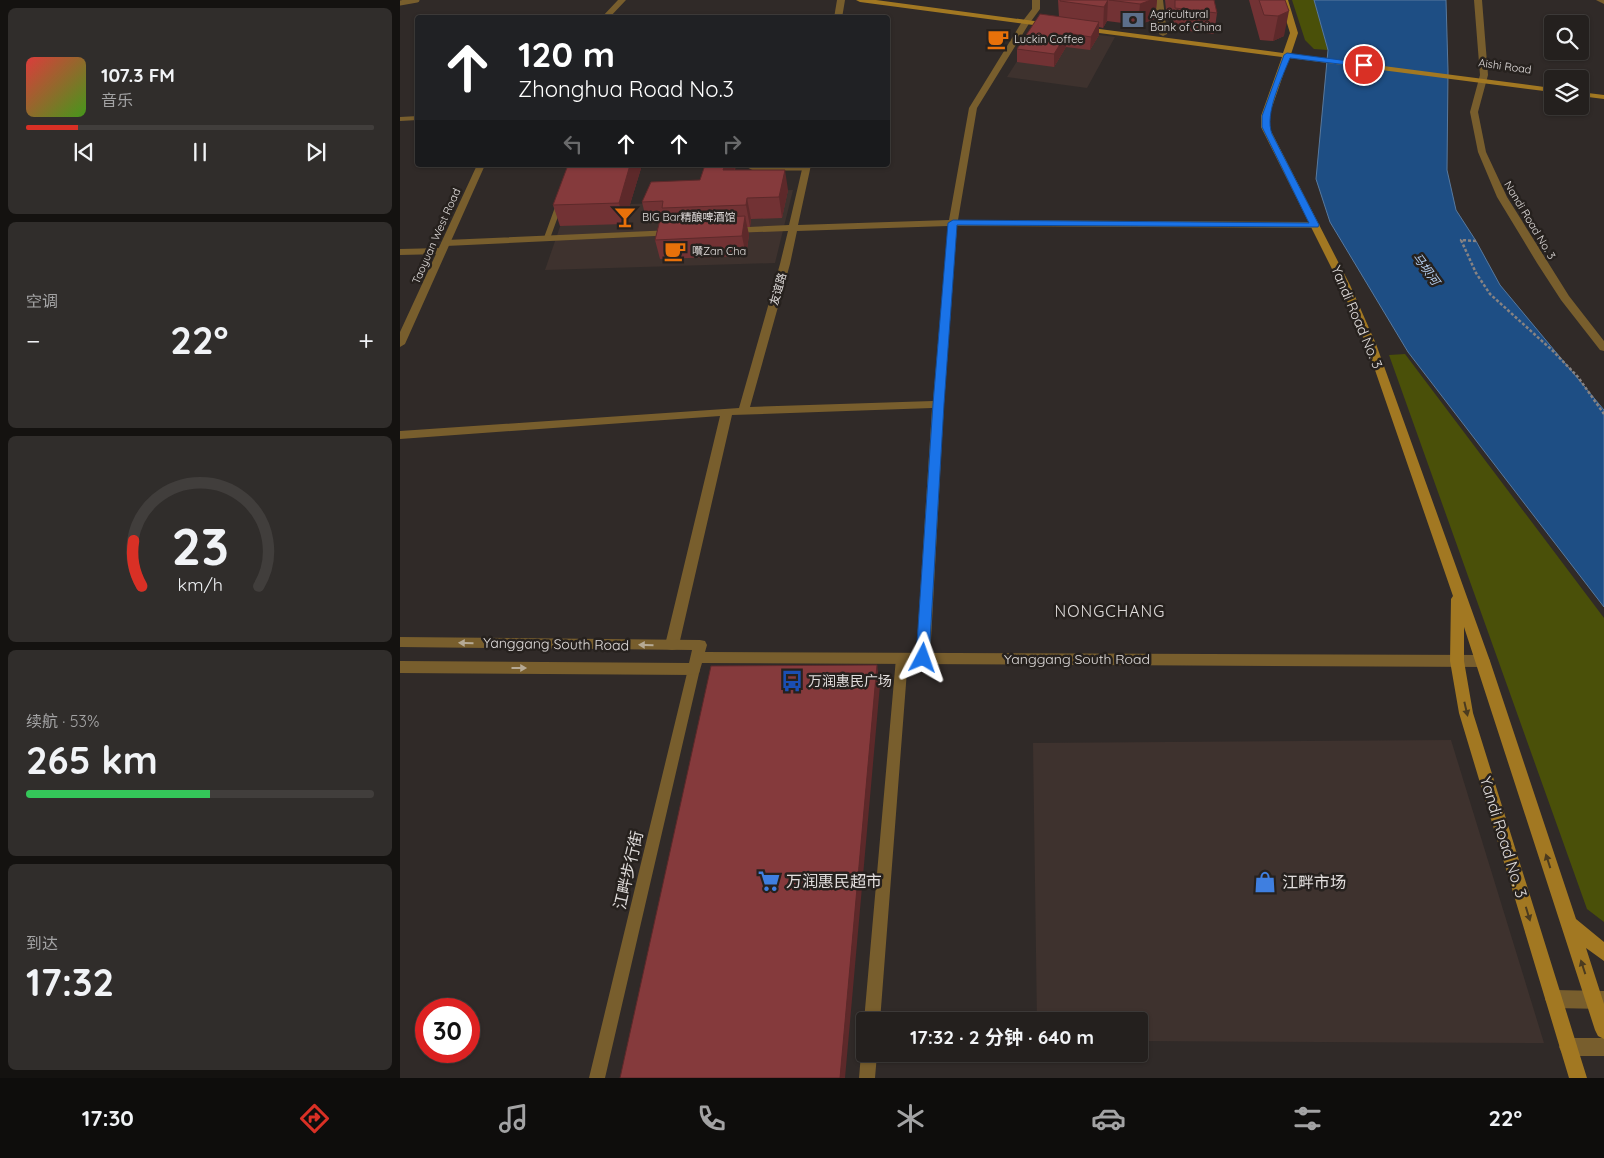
<!DOCTYPE html>
<html lang="zh">
<head>
<meta charset="utf-8">
<style>
	:root { --surface:#24201e; --page:#302d2b; --text:#f1f3f6; --muted:#a3a3a4; --line:#413e3c; --accent:#d93025 }
	body { margin:0; font-family:Quicksand,"Noto Sans SC",sans-serif; background:var(--page); color:var(--text); height:100vh; display:flex; flex-direction:column; font-size:19px; white-space:nowrap }
	* { box-sizing:border-box; margin:0 }
	p { font-size:16px; color:var(--muted) }
	.icon { flex:none; width:28px; height:28px; fill:none; stroke:currentColor; stroke-width:2; stroke-linecap:round; stroke-linejoin:round }
	.map { position:relative; flex:1; overflow:hidden }
	.panel { display:flex; flex-direction:column; gap:8px; padding:8px; background:#141210; width:400px }
	.panel>* { flex:none }
	.hud { position:absolute; left:15px; top:15px; width:475px; height:152px; border-radius:5px; box-shadow:0 1px 4px #0004,0 0 0 1px var(--line); background:#202124; color:#fff; overflow:hidden }
	.buttons { position:absolute; left:1144px; top:15px; display:grid; gap:10px }
	.buttons a { display:grid; place-items:center; width:45px; height:45px; border-radius:5px; background:var(--surface); box-shadow:0 1px 4px #0004,0 0 0 1px var(--line); font-size:25px }
	.speed { position:absolute; left:15px; top:998px; display:flex; gap:10px; font-size:25px; font-weight:700; text-align:center }
	.speed>* { display:grid; place-content:center; width:65px; height:65px; border-radius:50%; background:var(--surface); box-shadow:0 1px 4px #0004,0 0 0 1px var(--line); line-height:1 }
	.speed .limit { border:8px solid #d22; background:#fff; color:#111 }
	.pin { position:absolute; display:grid; place-items:center; width:42px; height:42px; color:#fff; margin:-21px; border:2px solid #fff; border-radius:50%; box-shadow:0 1px 5px #0007 }
	.me { position:absolute; width:55px; margin:-28px; rotate:4deg; stroke-linejoin:round; filter:drop-shadow(0 0 4px #0008) }
	.turn { display:flex; align-items:center; gap:18px; height:105px; padding:0 20px; font-size:22px }
	.turn .icon { width:65px; height:65px; stroke-width:2.5 }
	.turn b { display:block; font-size:35px; line-height:42px }
	.lanes { display:flex; align-items:center; height:48px; padding:0 20px; background:#0003; justify-content:center; gap:25px; direction:ltr }
	.lanes .off { opacity:.35 }
	.big { font-size:38px; font-weight:700; line-height:1.1 }
	.panel .card { flex:1; display:flex; flex-direction:column; justify-content:center; gap:8px; min-width:0; padding:0 18px; border-radius:8px; background:var(--page) }
	.panel .dial { align-items:center; gap:0 }
	.dial svg { height:130px; overflow:visible; fill:none; stroke:var(--line); stroke-width:7; stroke-linecap:round; text-anchor:middle }
	.dial text { fill:var(--text); stroke:none }
	.song { display:flex; align-items:center; gap:15px }
	.cover { width:60px; height:60px; border-radius:8px; background:linear-gradient(135deg,hsl(0 70% 55%),hsl(100 70% 35%)) }
	.played { height:5px; border-radius:2px; background:linear-gradient(90deg,var(--accent) 15%,var(--line) 15%) }
	.keys { display:flex; justify-content:space-around; direction:ltr }
	.heat { display:flex; justify-content:space-between; align-items:center; font-size:28px; direction:ltr }
	.charge { height:8px; border-radius:4px; background:linear-gradient(90deg,#34c759 53%,var(--line) 0) }
	.trip { position:absolute; left:456px; top:1012px; width:292px; height:50px; border-radius:5px; background:var(--surface); box-shadow:0 1px 4px #0004,0 0 0 1px var(--line); font-weight:700; line-height:50px; text-align:center }
	.tabs { display:flex; height:80px; justify-content:space-around; align-items:center; background:#0e0d0c; color:var(--muted) }
	.tabs .icon { width:35px; height:35px }
	.tabs .selected { color:var(--accent) }
	.tabs b { font-size:22px; color:var(--text) }
	main { display:flex; flex:1; min-height:0 }
	.map>svg:first-child { display:block }
	.built { fill:#3e322e }
	.green { fill:#4a5009 }
	.water { fill:#1e4e84; stroke:#58799e }
	.lines { fill:none; stroke-linecap:round; stroke-linejoin:round }
	.path { stroke:#888382; stroke-width:2.5; stroke-dasharray:3 2; stroke-linecap:butt }
	.service-far1 { stroke:#785e2d; stroke-width:5 }
	.service { stroke:#785e2d; stroke-width:6 }
	.pedestrian { fill:#785e2d; fill-rule:evenodd }
	.minor { fill:#785e2d; fill-rule:evenodd }
	.tertiary { fill:#785e2d; fill-rule:evenodd }
	.secondary { fill:#a27822; fill-rule:evenodd }
	.wall { fill:#723234 }
	.shaded-wall { fill:#5d292a }
	.building { fill:#853a3c; stroke:#5d292a }
	.oneway { fill:#b6aa95 }
	.oneway2 { fill:#4b3b1f }
	.route { fill:#1a73e8; stroke:#114b97 }
	.labels { text-anchor:middle; stroke-width:5; stroke-linejoin:round; paint-order:stroke }
	.far-poi-label { font-size:11px; fill:#e0dcdb; stroke:#26211e; text-anchor:start }
	.far-street-label { font-size:11px; fill:#e0dcdb; stroke:#26211e }
	.far-water-label { font-size:12px; font-style:italic; fill:#b6d0f1; stroke:#26211e }
	.street-label { font-size:14px; fill:#e0dcdb; stroke:#26211e }
	.poi-label { font-size:14px; fill:#e0dcdb; stroke:#26211e; text-anchor:start }
	.quarter-label { font-size:16px; letter-spacing:1px; fill:#e0dcdb; stroke:#26211e }
	.near-street-label { font-size:16px; fill:#e0dcdb; stroke:#26211e }
	.near-poi-label { font-size:16px; fill:#e0dcdb; stroke:#26211e; text-anchor:start }
</style>
</head>
<body>
<main>
<section class="panel">
<div class="card">
<div class="song"><i class="cover"></i><div><b>107.3 FM</b><p>音乐</p></div></div>
<div class="played"></div>
<div class="keys"><svg class="icon" aria-label="previous" viewBox="0 0 24 24"><path d="M18 5L8 12l10 7zM5 5v14"/></svg><svg class="icon" aria-label="pause" viewBox="0 0 24 24"><path d="M8 5v14M16 5v14"/></svg><svg class="icon" aria-label="next" viewBox="0 0 24 24"><path d="M6 5l10 7-10 7zM19 5v14"/></svg></div>
</div>
<div class="card"><p>空调</p>
<div class="heat"><a>−</a><b class="big">22°</b><a>+</a></div>
</div>
<div class="card dial"><svg viewBox="0 0 100 80">
<path d="M14 69A42 42 0 1 1 86 69"/>
<path d="M14 69A42 42 0 0 1 9 41" stroke="#d93025"/>
<text x="50" y="56" font-size="32" font-weight="700">23</text>
<text x="50" y="72" font-size="11">km/h</text>
</svg></div>
<div class="card"><p>续航 · 53%</p><b class="big">265 km</b><div class="charge"></div></div>
<div class="card"><p>到达</p><b class="big">17:32</b></div>
</section>
<div class="map">
<svg width="1204" height="1078" viewBox="0 0 1204 1078">
	<rect width="100%" height="100%" fill="#302a28"/>
	<path class="built" d="M639,27L715,37L687,88L607,77Z
		M179,172L203,205L343,200L345,191L393,190L375,263L145,270Z
		M1051,740L1144,1043L740,1041V1021H637L633,743Z"/>
	<path class="green" d="M892,0H914L928,50L914,49L905,40Z
		M1005,354L1204,618V922L1187,909L989,355Z"/>
	<path class="water" d="M914,0H1046L1048,71L1047,170L1056,210L1076,241L1100,285L1204,410V607L1008,352L930,222L916,179L928,50Z"/>
	<g class="lines">
		<path class="path" d="M1076,241L1061,240L1076,273L1090,294L1153,351L1178,377L1204,414"/>
		<path class="service-far1" d="M0,3L17,0
			M348,165L354,168H406"/>
		<path class="service" d="M147,238L159,205
			M0,252L42,251"/>
		<path class="pedestrian" d="M502,653L506,655L508,658L480,1021H465V1023L464,1021L496,658L498,655Z
			M294,664L298,665L300,669L205,1078H189L288,669L290,665Z
			M463,1048H465V1054H477L475,1078H459L461,1054Z"/>
		<path class="minor" d="M437,0H445L442,18H434Z
			M755,0H763L767,34L763,36L759,34Z
			M623,20L630,22L577,108L558,220L915,222L920,225L915,228L557,226L544,404L530,658L528,662L523,663L518,662L516,658L532,408L332,415L279,645L277,649L272,650L267,649L265,645L320,416L0,439V431L339,408L380,264L388,231L331,233L326,230L328,228L389,225L403,165H411L398,225L549,220L569,108ZM548,226L533,401L350,407L390,264L397,231Z
			M18,116V120L0,121V117Z
			M273,230L276,231V235L46,246L41,243L46,240Z"/>
		<path class="tertiary" d="M218,0H226L209,18H201Z
			M632,0H640V9L629,24H623L622,22L632,9Z
			M1074,0H1082L1088,75L1078,112L1086,152L1107,197L1169,296L1204,341V351L1200,350L1161,300L1137,263L1097,197L1078,152L1070,112L1080,75Z
			M1196,0H1204V4Z
			M77,165H85L5,344L0,347V332Z
			M0,637L300,640L305,641L307,645L305,652L1083,655L1088,657L1090,661L1088,665L1083,667L302,663L299,673L294,675L0,673V661L289,663L292,650L0,647Z
			M1154,990L1204,991V1009L1154,1008L1148,1005L1145,999L1148,993Z
			M1168,1038H1204V1056H1168L1162,1053L1159,1047L1162,1041Z"/>
		<path class="secondary" d="M456,0H476L649,23L653,25L649,27L460,2Z
			M880,0H888L898,33L891,54L1152,88V92L889,58L869,116V127L950,285L976,344L1090,661L1176,919L1204,942V961L1186,948L1204,1004V1039L1198,1036L1195,1030L1064,627V661L1073,713L1187,1078H1169L1059,713L1050,661L1051,599L1053,596L966,344L940,285L861,127V116L882,57L684,31L680,29L684,27L883,53L890,33Z
			M1180,92L1204,95V99L1180,96Z"/>
	</g>
	<path class="wall" d="M658,0H757L755,19L738,25L707,21L703,28L699,27V35L690,50L666,47L654,67L617,62V49L659,17Z
		M765,0H814L817,13L814,34L773,29V19H767Z
		M849,0H885L884,36L873,41L860,40Z
		M242,165L224,224L160,226L153,205Z
		M305,165H336L335,170L388,190L382,218L351,219L350,227H347L349,235L346,256L260,259L255,240L259,223H247L242,202L300,180Z"/>
	<path class="shaded-wall" d="M708,0L707,21L703,28L704,7Z
		M751,0H757L755,19L738,25L740,4Z
		M889,11L884,36L873,41L878,16Z
		M699,22V35L690,50L691,37Z
		M667,33L666,47L654,67V54Z
		M230,165H242L224,224L219,203Z
		M325,165H336L327,191L323,170Z
		M385,170L388,190L382,218L379,197Z
		M347,198L351,219L350,227L346,205Z
		M345,216L349,235L346,256L342,236Z
		M477,665L480,685L445,1078H440Z"/>
	<path class="building" d="M660,0H708L704,7L660,1Z
		M709,0H751L740,4Z
		M775,0H814L817,13L775,8Z
		M859,0H885L889,11L878,16L864,15Z
		M640,14L699,22L691,37L667,33L654,54L617,49Z
		M168,165H230L219,203L153,205Z
		M305,165H325L323,170H385L379,197L347,198L346,205L262,208L263,201L242,202L251,182L300,180Z
		M345,216L342,236L255,240L260,220Z
		M477,665L440,1078H220L311,666Z"/>
	<defs><path id="oneway-solid" d="M-6-.8H1V-3.2L6.5 0L1 3.2V.8H-6Z" transform="scale(1.25)"/></defs>
	<g class="oneway">
		<use href="#oneway-solid" transform="translate(66 643) rotate(-179)"/>
		<use href="#oneway-solid" transform="translate(246 645) rotate(-179)"/>
		<use href="#oneway-solid" transform="translate(119 668)"/>
	</g>
	<g class="oneway2">
		<use href="#oneway-solid" transform="translate(1066 709) rotate(77)"/>
		<use href="#oneway-solid" transform="translate(1148 861) rotate(-108)"/>
		<use href="#oneway-solid" transform="translate(1128 914) rotate(73)"/>
		<use href="#oneway-solid" transform="translate(1183 967) rotate(-108)"/>
	</g>
	<path class="route" d="M887,53L964,63L968,65L964,67L890,58C882,78 864,114 872,134L919,225L918,227L557,225L544,404L529,658L527,661H518L516,658L533,404L548,223L553,220L909,223L862,127V116L884,55Z"/>
	<defs>
		<g id="bank-bare" transform="scale(1.725)"><path d="M-6-4H6V4H-6ZM0-2.3a2.3 2.3 0 1 0 0 4.6a2.3 2.3 0 1 0 0-4.6Z" fill="#5c6f8a" stroke="#26211e" stroke-width="2.5" paint-order="stroke"/></g>
		<g id="cafe-bare" transform="scale(1.725)"><path d="M-5.5-4.5H6V0H3Q3 3.5 0 3.5H-2.5Q-5.5 3.5-5.5 0ZM3-3.2v2h1.7v-2ZM-6 4.5H4V6H-6Z" fill="#e8710a" stroke="#26211e" stroke-width="2.5" paint-order="stroke"/></g>
		<g id="bar-bare" transform="scale(1.725)"><path d="M-6-5H6L.8 .8V4.5H3.5V6h-7V4.5H-.8V.8Z" fill="#e8710a" stroke="#26211e" stroke-width="2.5" paint-order="stroke"/></g>
		<g id="bus-bare" transform="scale(1.725)"><path d="M-5-6H5V4H4V6H2V4H-2V6H-4V4H-5ZM-3.5-4V0h7V-4ZM-3.5 1.2v1.5H-2V1.2ZM2 1.2v1.5H3.5V1.2Z" fill="#1a4fb4" stroke="#26211e" stroke-width="2.5" paint-order="stroke"/></g>
		<g id="supermarket-bare" transform="scale(1.725)"><path d="M-6-5.5h2.5l.6 2H6L4.5 2H-2.5L-4.4-4H-6ZM-1.5 3.2a1.3 1.3 0 1 0 .1 0ZM3 3.2a1.3 1.3 0 1 0 .1 0Z" fill="#3f7fe0" stroke="#26211e" stroke-width="2.5" paint-order="stroke"/></g>
		<g id="shop-bare" transform="scale(1.725)"><path d="M-5-2.5h2.3a2.7 3.5 0 0 1 5.4 0H5L5.5 6h-11ZM-1.5-2.5h3a1.5 2.3 0 0 0-3 0Z" fill="#3f7fe0" stroke="#26211e" stroke-width="2.5" paint-order="stroke"/></g>
	</defs>
	<g fill-rule="evenodd">
		<use href="#bank-bare" x="733" y="20"/>
		<use href="#cafe-bare" x="598" y="39"/>
		<use href="#bar-bare" x="225" y="217"/>
		<use href="#cafe-bare" x="275" y="251"/>
		<use href="#bus-bare" x="392" y="681"/>
		<use href="#supermarket-bare" x="369" y="881"/>
		<use href="#shop-bare" x="865" y="882"/>
	</g>
	<g class="labels">
		<g class="far-poi-label">
			<text x="750" y="18">Agricultural<tspan x="750" dy="13">Bank of China</tspan></text>
			<text x="614" y="43">Luckin Coffee</text>
			<text x="242" y="221">BIG Bar精酿啤酒馆</text>
			<text x="292" y="255">囋Zan Cha</text>
		</g>
		<g class="far-street-label">
			<text transform="translate(1105 66) rotate(8)" y="4">Aishi Road</text>
			<text transform="translate(1130 220) rotate(59)" y="4">Nandi Road No. 3</text>
			<text transform="translate(36 236) rotate(-66)" y="4">Taoyuan West Road</text>
			<text transform="translate(378 289) rotate(-74)" y="4">友谊路</text>
		</g>
		<g class="far-water-label">
			<text transform="translate(1026 269) rotate(54)" y="4">马坝河</text>
		</g>
		<g class="street-label">
			<text transform="translate(957 317) rotate(67)" y="5">Yandi Road No. 3</text>
			<text transform="translate(156 644) rotate(1)" y="5">Yanggang South Road</text>
			<text x="677" y="664">Yanggang South Road</text>
		</g>
		<g class="poi-label">
			<text x="408" y="686">万润惠民广场</text>
		</g>
		<g class="quarter-label">
			<text x="710" y="617">NONGCHANG</text>
		</g>
		<g class="near-street-label">
			<text transform="translate(1104 837) rotate(73)" y="6">Yandi Road No. 3</text>
			<text transform="translate(228 870) rotate(-77)" y="6">江畔步行街</text>
		</g>
		<g class="near-poi-label">
			<text x="386" y="887">万润惠民超市</text>
			<text x="882" y="888">江畔市场</text>
		</g>
	</g>
</svg>
<div class="buttons">
<a><svg class="icon" aria-label="search" viewBox="0 0 24 24"><circle cx="10" cy="10" r="6"/><path d="M15 15l6 6"/></svg></a>
<a><svg class="icon" aria-label="layers" viewBox="0 0 24 24"><path d="M12 4l9 5-9 5-9-5zM3 14l9 5 9-5"/></svg></a>
</div>
<div class="speed"><div class="limit">30</div></div>
<div class="pin" style="left:964px;top:65px;background:#d93025"><svg class="icon" aria-label="arrive" viewBox="0 0 24 24"><path d="M6 21V4h12l-3 4 3 4H6"/></svg></div>
<svg class="me" style="left:523px;top:658px" viewBox="-20 -20 40 40"><path d="M0-17L14 15 0 8-14 15z" fill="#1a73e8" stroke="#fff" stroke-width="4"/></svg>
<div class="trip">17:32 · 2 分钟 · 640 m</div>
<div class="hud">
<div class="turn"><svg class="icon" aria-label="ahead" viewBox="0 0 24 24"><path d="M12 20V5M6 11l6-6 6 6"/></svg><div><b>120 m</b>Zhonghua Road No.3</div></div>
<div class="lanes"><svg class="icon off" aria-label="left" viewBox="0 0 24 24"><path d="M17 20v-9H6M10 6l-5 5 5 5"/></svg><svg class="icon" aria-label="ahead" viewBox="0 0 24 24"><path d="M12 20V5M6 11l6-6 6 6"/></svg><svg class="icon" aria-label="ahead" viewBox="0 0 24 24"><path d="M12 20V5M6 11l6-6 6 6"/></svg><svg class="icon off" aria-label="right" viewBox="0 0 24 24"><path d="M7 20v-9h11M14 6l5 5-5 5"/></svg></div>
</div>
</div>
</main>
<nav class="tabs">
<b>17:30</b>
<svg class="icon selected" aria-label="directions" viewBox="0 0 24 24"><path d="M12 3l9 9-9 9-9-9zM9 14v-3h6M13 9l2 2-2 2"/></svg>
<svg class="icon" aria-label="music" viewBox="0 0 24 24"><path d="M9 18V5l10-2v13"/><circle cx="6" cy="18" r="3"/><circle cx="16" cy="16" r="3"/></svg>
<svg class="icon" aria-label="phone" viewBox="0 0 24 24"><path d="M5 4h4l2 5-3 2q2 4 5 5l2-3 5 2v4C11 20 4 13 5 4z"/></svg>
<svg class="icon" aria-label="climate" viewBox="0 0 24 24"><path d="M12 3v18M4 7l16 10M4 17L20 7"/></svg>
<svg class="icon" aria-label="car" viewBox="0 0 24 24"><path d="M5 17H2v-5l4-1 3-4h7l3 4 3 1v5h-3M9 17h6M6 11h13"/><circle cx="7" cy="17" r="2"/><circle cx="17" cy="17" r="2"/></svg>
<svg class="icon" aria-label="filters" viewBox="0 0 24 24"><path d="M4 7h16M4 17h16"/><circle cx="9" cy="7" r="2"/><circle cx="15" cy="17" r="2"/></svg>
<b>22°</b>
</nav>
</body>
</html>
